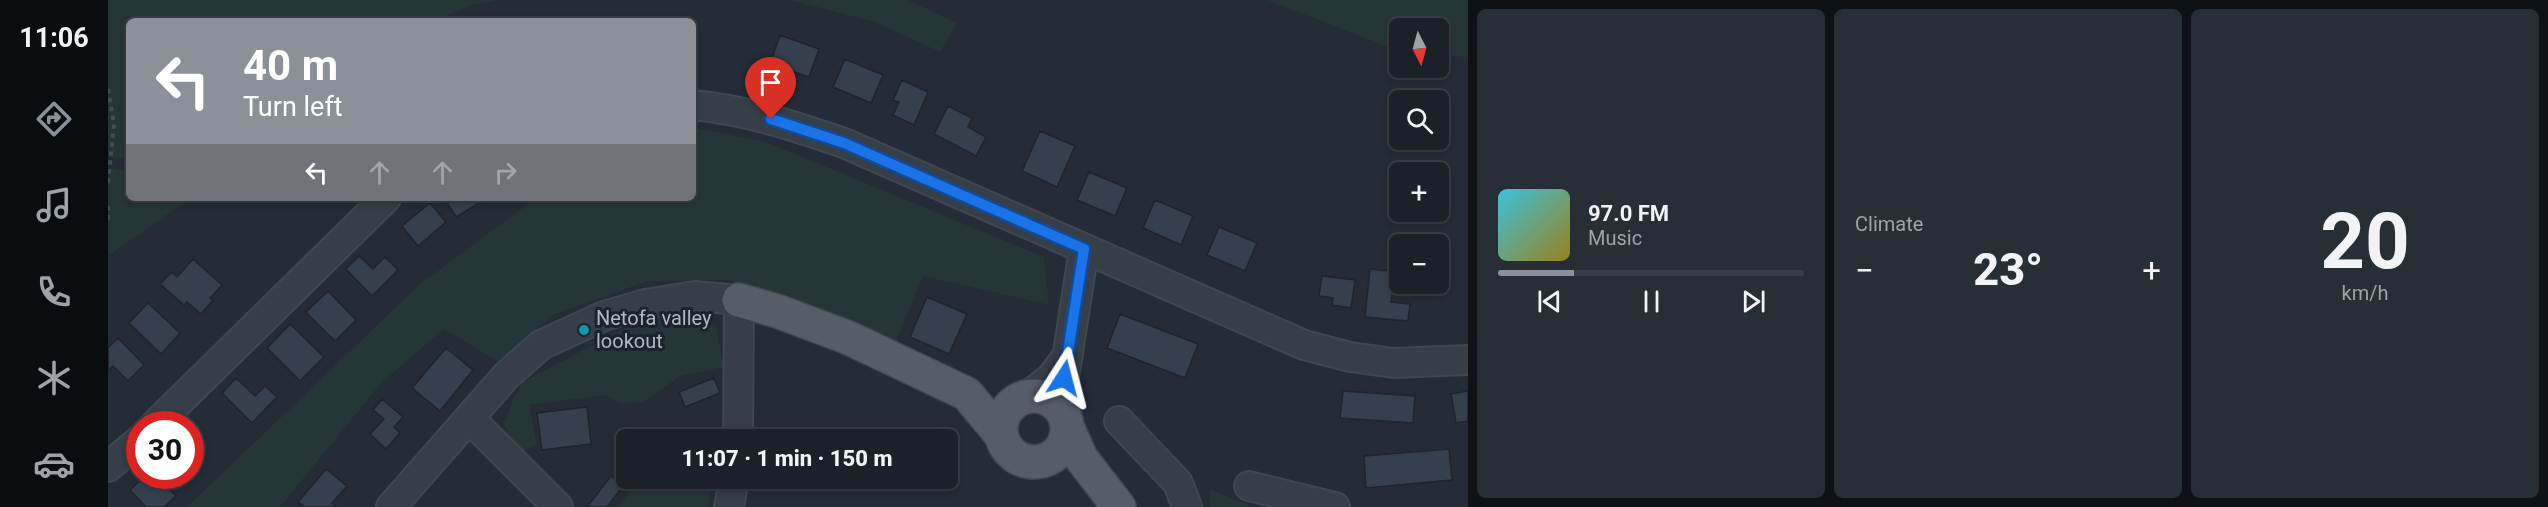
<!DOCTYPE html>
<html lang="en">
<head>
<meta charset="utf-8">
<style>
	:root { --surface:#1a2129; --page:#272e35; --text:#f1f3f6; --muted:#9fa3a8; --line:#383e46; --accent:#8c9099 }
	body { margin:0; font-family:Roboto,sans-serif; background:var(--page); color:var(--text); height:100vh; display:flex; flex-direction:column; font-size:22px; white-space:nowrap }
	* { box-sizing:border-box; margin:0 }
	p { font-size:20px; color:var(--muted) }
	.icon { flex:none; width:33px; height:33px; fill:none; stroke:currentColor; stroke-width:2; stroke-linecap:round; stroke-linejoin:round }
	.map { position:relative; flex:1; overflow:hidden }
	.drawer { display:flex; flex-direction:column; gap:9px; padding:9px; background:#0e1217; width:1080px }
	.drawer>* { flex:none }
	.guide { position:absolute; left:18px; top:18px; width:570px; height:183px; border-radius:9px; box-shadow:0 3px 9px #0003,0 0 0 2px var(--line); background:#8c9099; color:#fff; overflow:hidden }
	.needle { width:39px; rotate:174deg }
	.buttons { position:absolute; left:1281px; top:18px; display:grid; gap:12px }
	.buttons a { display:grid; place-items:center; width:60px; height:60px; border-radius:9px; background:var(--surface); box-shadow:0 3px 9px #0003,0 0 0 2px var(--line); font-size:30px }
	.speed { position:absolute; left:18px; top:411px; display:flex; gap:12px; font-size:30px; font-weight:700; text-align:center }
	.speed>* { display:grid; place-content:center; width:78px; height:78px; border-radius:50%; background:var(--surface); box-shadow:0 3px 9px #0003,0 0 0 2px var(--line); line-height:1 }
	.speed .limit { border:9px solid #d22; background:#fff; color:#111 }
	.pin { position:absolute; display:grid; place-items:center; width:51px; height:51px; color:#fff; margin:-62px -26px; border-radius:50% 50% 50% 0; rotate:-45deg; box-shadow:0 0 6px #0007 }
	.pin .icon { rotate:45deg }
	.me { position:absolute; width:66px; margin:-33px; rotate:9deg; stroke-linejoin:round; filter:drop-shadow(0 0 4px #0008) }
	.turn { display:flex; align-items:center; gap:21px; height:126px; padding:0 18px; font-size:27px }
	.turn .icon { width:78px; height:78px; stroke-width:2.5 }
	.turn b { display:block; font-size:42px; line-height:51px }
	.lanes { display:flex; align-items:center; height:57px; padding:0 18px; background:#0003; justify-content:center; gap:30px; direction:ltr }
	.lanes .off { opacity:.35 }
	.big { font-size:45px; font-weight:800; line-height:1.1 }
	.drawer .card { flex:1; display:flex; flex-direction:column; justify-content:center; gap:9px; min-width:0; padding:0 21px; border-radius:9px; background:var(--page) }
	.drawer .dial { align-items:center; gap:0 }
	.dial b { font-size:78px; line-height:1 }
	.song { display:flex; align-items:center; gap:18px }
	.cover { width:72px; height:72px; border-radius:9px; background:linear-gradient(135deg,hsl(190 70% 55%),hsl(50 70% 35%)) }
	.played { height:6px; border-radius:3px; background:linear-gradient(90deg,var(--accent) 25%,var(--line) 25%) }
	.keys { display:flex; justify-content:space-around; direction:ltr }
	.heat { display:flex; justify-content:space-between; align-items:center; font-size:33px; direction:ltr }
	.drawer .tiles { flex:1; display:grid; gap:9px; grid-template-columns:repeat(3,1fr) }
	.trip { position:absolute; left:508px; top:429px; width:342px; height:60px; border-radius:9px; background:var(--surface); box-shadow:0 3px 9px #0003,0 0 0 2px var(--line); font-weight:800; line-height:60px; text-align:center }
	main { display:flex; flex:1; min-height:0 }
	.dock { display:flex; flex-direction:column; width:108px; justify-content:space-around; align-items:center; background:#0a0d10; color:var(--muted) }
	.dock .icon { width:42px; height:42px }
	.dock .current { color:var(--accent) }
	.dock b { font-size:27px; color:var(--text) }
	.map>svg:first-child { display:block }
	.green { fill:#253638 }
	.building { fill:#35404e; stroke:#1d252e; stroke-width:1.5 }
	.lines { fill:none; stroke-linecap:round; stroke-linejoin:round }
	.minor-casing { stroke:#3f4751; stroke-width:32 }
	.major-casing { stroke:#3f4751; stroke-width:36 }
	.path { stroke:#3d4f51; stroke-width:4; stroke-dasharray:4.5 4.5; stroke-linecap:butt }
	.minor { stroke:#363e48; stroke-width:28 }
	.major { stroke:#545d68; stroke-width:33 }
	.route-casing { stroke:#114b97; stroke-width:15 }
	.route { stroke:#1a73e8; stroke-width:10 }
	.culture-dot { fill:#0f9aa8; stroke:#1b232c; stroke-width:2 }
	.labels { text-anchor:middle; stroke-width:6; stroke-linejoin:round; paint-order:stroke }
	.poi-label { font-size:20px; fill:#b1b9c4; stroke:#1b232c; text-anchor:start }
</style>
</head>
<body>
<main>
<nav class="dock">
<b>11:06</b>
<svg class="icon current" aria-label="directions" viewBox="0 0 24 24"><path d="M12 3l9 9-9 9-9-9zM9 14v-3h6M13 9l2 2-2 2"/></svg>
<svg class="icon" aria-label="music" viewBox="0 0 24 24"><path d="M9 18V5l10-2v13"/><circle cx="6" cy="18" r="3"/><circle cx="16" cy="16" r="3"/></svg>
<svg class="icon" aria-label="phone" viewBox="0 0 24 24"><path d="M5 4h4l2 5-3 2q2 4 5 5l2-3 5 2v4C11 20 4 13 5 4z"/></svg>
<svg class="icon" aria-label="climate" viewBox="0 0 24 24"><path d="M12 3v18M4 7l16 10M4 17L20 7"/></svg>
<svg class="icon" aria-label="car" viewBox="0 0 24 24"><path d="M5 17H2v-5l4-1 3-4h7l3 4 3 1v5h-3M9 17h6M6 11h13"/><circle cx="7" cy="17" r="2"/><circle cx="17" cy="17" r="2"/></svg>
</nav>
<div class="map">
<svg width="1360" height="507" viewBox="0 0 1360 507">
	<rect width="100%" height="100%" fill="#232c37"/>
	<path class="green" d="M0,0H390L365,5L325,21H21V158L0,157Z
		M682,0H800L849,23L832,52L767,22Z
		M1159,0H1360V57L1331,56L1330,28H1292L1291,51Z
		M585,128L656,141L936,257L941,305L815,276L786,347L660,298L621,280L540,281L445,315L391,362L336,329L274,382L172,507H79L311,285L428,198H585Z
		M0,168L21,170V198H83L0,256Z
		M578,315L598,318L608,328L616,367L572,376L536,402L513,404L497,395L421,405L429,445L412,452L401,439L396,424L404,402L415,382L507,333L542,318Z
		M522,479H606L600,507H510L525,487Z
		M1102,489L1145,507H1102Z"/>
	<path class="building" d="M672,35L711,49L701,77L662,64Z
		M737,59L775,75L763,103L725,87Z
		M794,80L820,92L806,125L785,115L791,102L785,100Z
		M840,106L864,118L860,127L878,137L868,156L826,134Z
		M932,131L967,146L949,187L914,171Z
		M981,172L1019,188L1007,216L969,200Z
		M336,198H378V199L348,217Z
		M1047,200L1085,216L1073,245L1035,228Z
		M322,203L338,222L310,246L294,226Z
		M1111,227L1149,243L1137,271L1099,255Z
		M251,256L265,269L277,257L290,270L264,296L238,269Z
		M85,259L114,285L102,298L105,300L93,314L79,302L76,305L52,284L64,272L69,277Z
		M1262,269L1292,272V284H1296V289L1285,288L1283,302L1302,304L1300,321L1257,317Z
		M1214,276L1247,280L1243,308L1224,305L1225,298L1211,296Z
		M220,291L248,320L227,341L198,312Z
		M819,297L859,314L841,354L802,337Z
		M40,303L72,333L53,354L21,323Z
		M1012,314L1090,344L1077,378L999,348Z
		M182,324L216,357L192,381L159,348Z
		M10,338L36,365L20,381L5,366L0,371V348Z
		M338,348L365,370L332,411L304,388Z
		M128,378L147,396L157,386L169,397L144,423L114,393Z
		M606,378L612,393L577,407L571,392Z
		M1235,391L1307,396L1305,423L1232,418Z
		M1360,391V421L1348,423L1343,394Z
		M274,399L295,417L286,427L292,433L278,449L262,434L276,419L265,410Z
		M479,407L483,444L434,450L429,413Z
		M1341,449L1344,480L1258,488L1256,456Z
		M218,469L239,486L224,503L228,507H197L190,502Z
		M37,476H49L68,496L56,507H38L22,490Z
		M503,476L516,485L499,507H479Z"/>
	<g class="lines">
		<g class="minor-casing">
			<path id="minor" d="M585,105C638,110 686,126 736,143L1196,345L1242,357L1286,363L1360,360
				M920,396L944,377L960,355
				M957,415L956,378L976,249
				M361,418L450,507
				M1011,421L1070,483L1079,507
				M48,424L278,198
				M0,467L32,440
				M1141,486L1227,507
				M283,507L398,376L433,345L496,316L537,304L587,296L631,300L630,440
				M621,507L626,478"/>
		</g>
		<g class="major-casing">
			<path id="major" d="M631,300L669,311L741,338L859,394L893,435
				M893 429a33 33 0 1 1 66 0a33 33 0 1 1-66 0Z
				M959,426L973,458L1011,507"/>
		</g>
		<path class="path" d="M0,89L6,124L0,183
			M0,206V221"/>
		<use href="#minor" class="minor"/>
		<use href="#major" class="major"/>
	</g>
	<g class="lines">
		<g class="route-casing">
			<path id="route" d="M663,119L736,143L976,249L956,378"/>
		</g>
		<use href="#route" class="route"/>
	</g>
	<circle class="culture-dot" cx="476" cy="330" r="6"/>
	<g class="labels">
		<g class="poi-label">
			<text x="488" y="325">Netofa valley<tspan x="488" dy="23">lookout</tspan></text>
		</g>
	</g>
</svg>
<div class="buttons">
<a><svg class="needle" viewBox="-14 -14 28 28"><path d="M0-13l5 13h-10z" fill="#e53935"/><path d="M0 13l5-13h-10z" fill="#9fa3a8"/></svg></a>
<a><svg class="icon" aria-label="search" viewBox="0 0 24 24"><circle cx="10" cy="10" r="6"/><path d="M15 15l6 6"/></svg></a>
<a>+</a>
<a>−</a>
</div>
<div class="speed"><div class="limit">30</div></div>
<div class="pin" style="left:663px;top:119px;background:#d93025"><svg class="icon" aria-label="arrive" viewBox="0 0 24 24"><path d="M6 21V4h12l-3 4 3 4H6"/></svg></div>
<svg class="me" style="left:956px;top:378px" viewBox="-20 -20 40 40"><path d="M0-17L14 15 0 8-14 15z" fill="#1a73e8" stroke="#fff" stroke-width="4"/></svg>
<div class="trip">11:07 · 1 min · 150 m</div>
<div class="guide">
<div class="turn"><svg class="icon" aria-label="left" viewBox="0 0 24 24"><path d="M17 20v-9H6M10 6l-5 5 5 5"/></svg><div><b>40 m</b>Turn left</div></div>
<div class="lanes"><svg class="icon" aria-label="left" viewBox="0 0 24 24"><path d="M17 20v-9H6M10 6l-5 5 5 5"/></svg><svg class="icon off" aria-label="ahead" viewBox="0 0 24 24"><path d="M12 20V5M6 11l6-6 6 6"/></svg><svg class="icon off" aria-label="ahead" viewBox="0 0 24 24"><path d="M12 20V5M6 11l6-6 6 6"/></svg><svg class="icon off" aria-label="right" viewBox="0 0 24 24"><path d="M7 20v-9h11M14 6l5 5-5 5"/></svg></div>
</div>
</div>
<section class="drawer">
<div class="tiles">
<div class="card">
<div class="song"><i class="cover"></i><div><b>97.0 FM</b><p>Music</p></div></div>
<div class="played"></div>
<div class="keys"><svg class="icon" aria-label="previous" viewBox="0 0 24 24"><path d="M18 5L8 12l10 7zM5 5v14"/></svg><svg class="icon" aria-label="pause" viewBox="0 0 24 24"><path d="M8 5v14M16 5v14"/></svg><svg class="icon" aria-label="next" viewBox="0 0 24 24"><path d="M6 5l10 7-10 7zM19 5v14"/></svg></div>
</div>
<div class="card"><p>Climate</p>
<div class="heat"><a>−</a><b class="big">23°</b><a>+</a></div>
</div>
<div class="card dial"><b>20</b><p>km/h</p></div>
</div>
</section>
</main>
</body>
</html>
